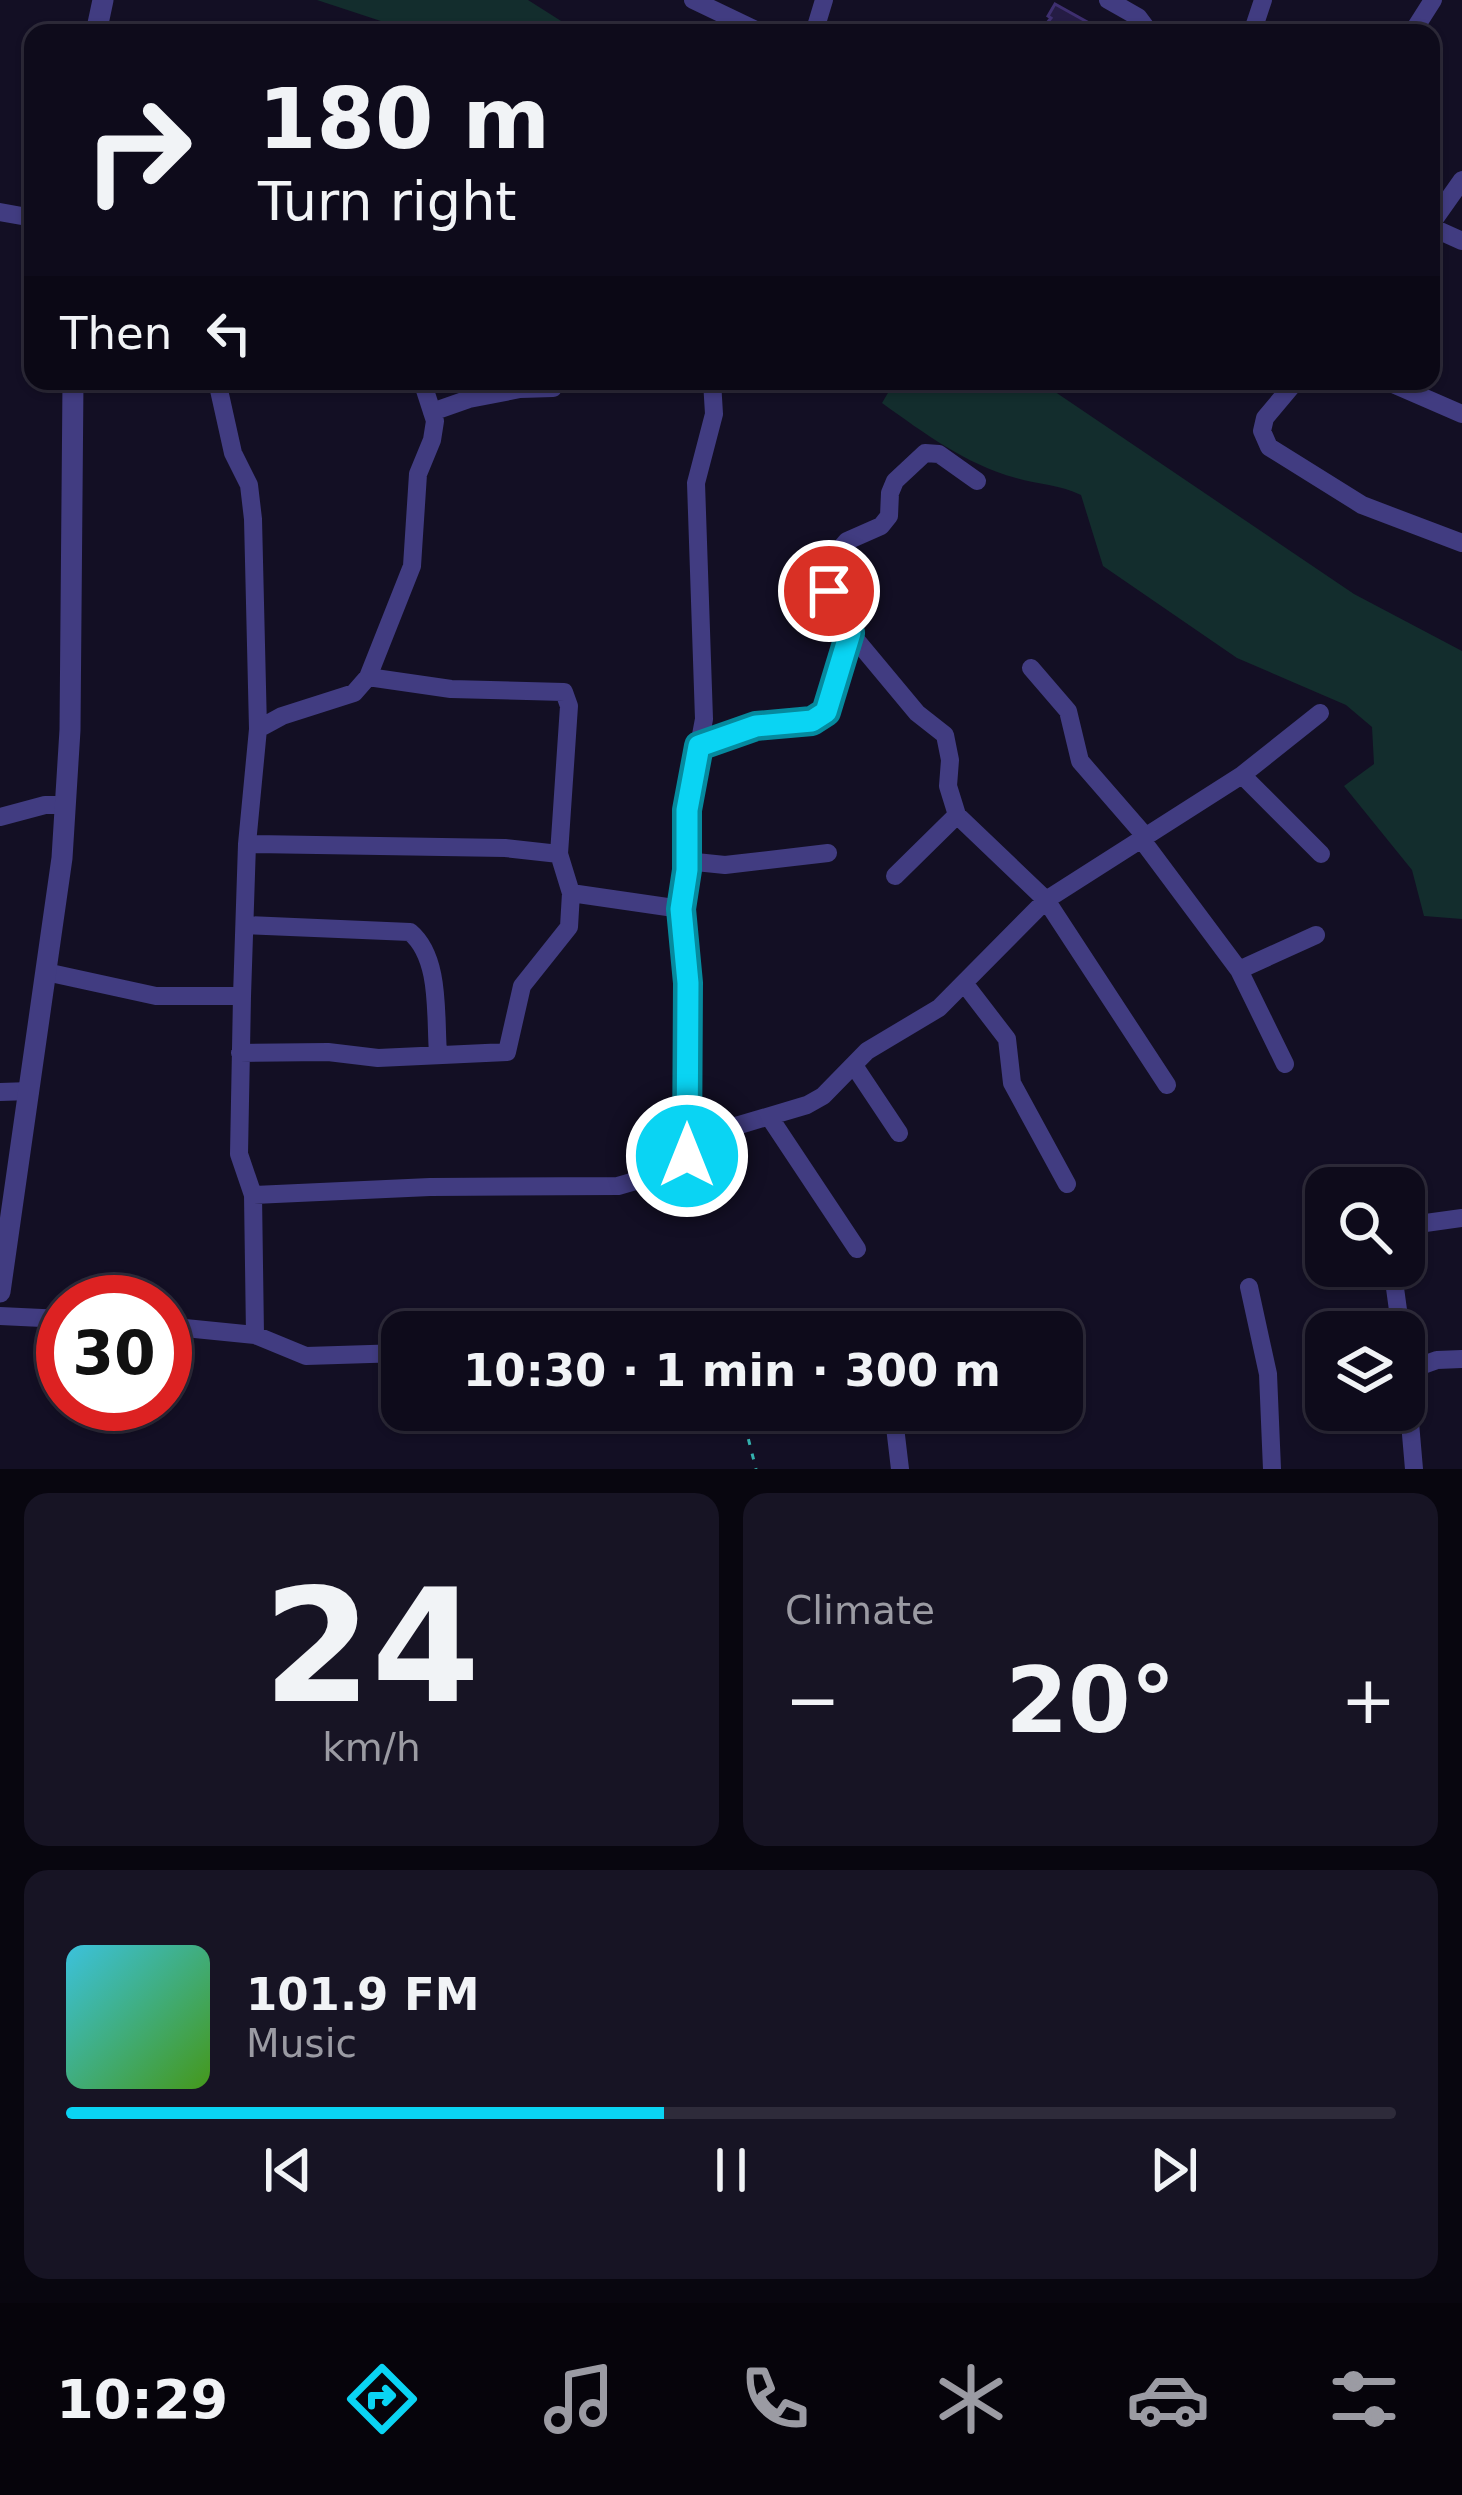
<!DOCTYPE html>
<html lang="en">
<head>
<meta charset="utf-8">
<style>
	:root { --surface:#0e0b1b; --page:#171424; --text:#f1f3f6; --muted:#9b9ba3; --line:#2e2b3a; --accent:#0ad4f3 }
	body { margin:0; font-family:"DejaVu Sans",sans-serif; background:var(--page); color:var(--text); height:100vh; display:flex; flex-direction:column; font-size:45px; white-space:nowrap }
	* { box-sizing:border-box; margin:0 }
	p { font-size:39px; color:var(--muted) }
	.icon { flex:none; width:66px; height:66px; fill:none; stroke:currentColor; stroke-width:2; stroke-linecap:round; stroke-linejoin:round }
	.map { position:relative; height:1469px; overflow:hidden }
	.details { display:flex; flex-direction:column; gap:24px; padding:24px; background:#08060f; flex:1 }
	.details>* { flex:none }
	.hud { position:absolute; left:24px; top:24px; width:1416px; height:366px; border-radius:24px; box-shadow:0 3px 9px #0004,0 0 0 3px var(--line); background:#0e0b1b; color:var(--text); overflow:hidden }
	.buttons { position:absolute; left:1305px; top:1167px; display:grid; gap:24px }
	.buttons a { display:grid; place-items:center; width:120px; height:120px; border-radius:24px; background:var(--surface); box-shadow:0 3px 9px #0004,0 0 0 3px var(--line); font-size:60px }
	.speed { position:absolute; left:36px; top:1275px; display:flex; gap:24px; font-size:60px; font-weight:700; text-align:center }
	.speed>* { display:grid; place-content:center; width:156px; height:156px; border-radius:50%; background:var(--surface); box-shadow:0 3px 9px #0004,0 0 0 3px var(--line); line-height:1 }
	.speed .limit { border:18px solid #d22; background:#fff; color:#111 }
	.pin { position:absolute; display:grid; place-items:center; width:102px; height:102px; color:#fff; margin:-51px; border:6px solid #fff; border-radius:50%; box-shadow:0 3px 12px #0007 }
	.me { position:absolute; width:132px; margin:-66px; rotate:0deg; stroke-linejoin:round; filter:drop-shadow(0 0 9px #0008) }
	.turn { display:flex; align-items:center; gap:42px; height:252px; padding:0 36px; font-size:54px }
	.turn .icon { width:156px; height:156px; stroke-width:2.5 }
	.turn b { display:block; font-size:84px; line-height:102px }
	.then { display:flex; align-items:center; height:114px; padding:0 36px; background:#0003; gap:24px; font-size:45px }
	.big { font-size:90px; font-weight:700; line-height:1.1 }
	.details .tile { flex:1; display:flex; flex-direction:column; justify-content:center; gap:18px; min-width:0; padding:0 42px; border-radius:24px; background:var(--page) }
	.details .dial { align-items:center; gap:0 }
	.dial b { font-size:156px; line-height:1 }
	.song { display:flex; align-items:center; gap:36px }
	.cover { width:144px; height:144px; border-radius:18px; background:linear-gradient(135deg,hsl(190 70% 55%),hsl(100 70% 35%)) }
	.played { height:12px; border-radius:6px; background:linear-gradient(90deg,var(--accent) 45%,var(--line) 45%) }
	.keys { display:flex; justify-content:space-around; direction:ltr }
	.heat { display:flex; justify-content:space-between; align-items:center; font-size:66px; direction:ltr }
	.details .tiles { flex:1; display:grid; gap:24px; grid-template-columns:1fr 1fr }
	.tile:last-child { grid-column:span 2 }
	.trip { position:absolute; left:381px; top:1311px; width:702px; height:120px; border-radius:24px; background:var(--surface); box-shadow:0 3px 9px #0004,0 0 0 3px var(--line); font-weight:700; line-height:120px; text-align:center }
	.menu { display:flex; height:192px; justify-content:space-around; align-items:center; background:#06040b; color:var(--muted) }
	.menu .icon { width:84px; height:84px }
	.menu .on { color:var(--accent) }
	.menu b { font-size:54px; color:var(--text) }
	.map>svg:first-child { display:block }
	.green { fill:#132d2d }
	.building { fill:#251c44; stroke:#3e2f6f; stroke-width:3 }
	.lines { fill:none; stroke-linecap:round; stroke-linejoin:round }
	.path { stroke:#34b1ae; stroke-width:3; stroke-dasharray:6 9; stroke-linecap:butt }
	.minor { stroke:#413c81; stroke-width:18 }
	.tertiary { stroke:#413c81; stroke-width:21 }
	.route-casing { stroke:#068a9e; stroke-width:30 }
	.route { stroke:#0ad4f3; stroke-width:21 }
</style>
</head>
<body>
<div class="map">
<svg width="1462" height="1469" viewBox="0 0 1462 1469">
	<rect width="100%" height="100%" fill="#130f24"/>
	<path class="green" d="M317,0H528L580,33H395L396,26Z
		M895,381H1039L1354,594L1462,651V919L1424,916L1412,870L1344,786L1374,764L1372,727L1346,705L1237,658L1103,566L1081,495C1059,484 1039,485 1016,478C965,464 924,433 882,403Z"/>
	<path class="building" d="M1055,4L1107,33H1039L1051,18L1048,16Z"/>
	<g class="lines">
		<path class="path" d="M741,1410L756,1469"/>
		<path class="minor" d="M693,0L762,33
			M1108,0L1138,17L1150,33
			M814,33L824,0
			M1252,33L1263,0
			M1412,33L1433,0
			M0,212L33,218
			M1431,224L1462,180
			M1431,227L1462,241
			M217,381L233,453L249,485L253,519L258,729L247,844L242,996
			M1296,381L1265,418L1262,431L1269,447L1362,505L1462,543
			M1386,381L1462,414
			M432,412L469,399L520,389L553,388L556,381
			M977,481L939,454L925,453L895,481L890,493L889,516L881,526L847,541L834,556L828,572L832,611L917,713L945,735L950,760L948,786L957,815L1046,900L1167,1085
			M1031,668L1068,711L1080,761L1146,837
			M368,677L451,689L564,692L569,706L559,854
			M258,729L282,716L354,693L368,677L412,566L418,474L432,440L435,421L422,381
			M699,746L756,726L811,721L826,712L850,633
			M1242,775L1320,713
			M0,817L45,805H66
			M1142,840L1239,970L1285,1064
			M247,844L505,848L559,854L571,893L681,909L687,870V810L704,719L696,483L714,414L712,381
			M686,861L725,865L828,853
			M895,876L957,815
			M681,909L688,983L687,1156
			M245,925L410,932C441,958 435,1016 438,1053
			M1239,970L1316,935
			M46,972L156,996H242L239,1154L253,1195L255,1335
			M964,983L1007,1039L1012,1083L1067,1184
			M240,1053L328,1052L378,1058L507,1052L522,986L569,927L571,893
			M855,1067L899,1133
			M0,1092L30,1091
			M770,1118L857,1249
			M253,1195L430,1187L618,1186L649,1177L736,1126L807,1105L823,1096L867,1051L939,1008L1046,900L1242,775L1321,854
			M1404,1226L1462,1218
			M1392,1266L1401,1332
			M1249,1287L1268,1374L1272,1469
			M0,1316L63,1319
			M165,1326L255,1335L306,1356L402,1353
			M1404,1353L1414,1469
			M1406,1371L1437,1360L1462,1359
			M895,1427L900,1469"/>
		<path class="tertiary" d="M96,33L103,0
			M0,1292L62,858L70,730L73,381"/>
	</g>
	<g class="lines">
		<g class="route-casing">
			<path id="route" d="M687,1156L688,983L681,909L687,870V810L699,746L756,726L812,721L826,712L850,633L832,611L829,591"/>
		</g>
		<use href="#route" class="route"/>
	</g>
</svg>
<div class="buttons">
<a><svg class="icon" aria-label="search" viewBox="0 0 24 24"><circle cx="10" cy="10" r="6"/><path d="M15 15l6 6"/></svg></a>
<a><svg class="icon" aria-label="layers" viewBox="0 0 24 24"><path d="M12 4l9 5-9 5-9-5zM3 14l9 5 9-5"/></svg></a>
</div>
<div class="speed"><div class="limit">30</div></div>
<div class="pin" style="left:829px;top:591px;background:#d93025"><svg class="icon" aria-label="arrive" viewBox="0 0 24 24"><path d="M6 21V4h12l-3 4 3 4H6"/></svg></div>
<svg class="me" style="left:687px;top:1156px" viewBox="-20 -20 40 40"><circle r="17" fill="#0ad4f3" stroke="#fff" stroke-width="3"/><path d="M0-11L8 9 0 5-8 9z" fill="#fff"/></svg>
<div class="trip">10:30 · 1 min · 300 m</div>
<div class="hud">
<div class="turn"><svg class="icon" aria-label="right" viewBox="0 0 24 24"><path d="M7 20v-9h11M14 6l5 5-5 5"/></svg><div><b>180 m</b>Turn right</div></div>
<div class="then">Then<svg class="icon" aria-label="left" viewBox="0 0 24 24"><path d="M17 20v-9H6M10 6l-5 5 5 5"/></svg></div>
</div>
</div>
<section class="details">
<div class="tiles">
<div class="tile dial"><b>24</b><p>km/h</p></div>
<div class="tile"><p>Climate</p>
<div class="heat"><a>−</a><b class="big">20°</b><a>+</a></div>
</div>
<div class="tile">
<div class="song"><i class="cover"></i><div><b>101.9 FM</b><p>Music</p></div></div>
<div class="played"></div>
<div class="keys"><svg class="icon" aria-label="previous" viewBox="0 0 24 24"><path d="M18 5L8 12l10 7zM5 5v14"/></svg><svg class="icon" aria-label="pause" viewBox="0 0 24 24"><path d="M8 5v14M16 5v14"/></svg><svg class="icon" aria-label="next" viewBox="0 0 24 24"><path d="M6 5l10 7-10 7zM19 5v14"/></svg></div>
</div>
</div>
</section>
<nav class="menu">
<b>10:29</b>
<svg class="icon on" aria-label="directions" viewBox="0 0 24 24"><path d="M12 3l9 9-9 9-9-9zM9 14v-3h6M13 9l2 2-2 2"/></svg>
<svg class="icon" aria-label="music" viewBox="0 0 24 24"><path d="M9 18V5l10-2v13"/><circle cx="6" cy="18" r="3"/><circle cx="16" cy="16" r="3"/></svg>
<svg class="icon" aria-label="phone" viewBox="0 0 24 24"><path d="M5 4h4l2 5-3 2q2 4 5 5l2-3 5 2v4C11 20 4 13 5 4z"/></svg>
<svg class="icon" aria-label="climate" viewBox="0 0 24 24"><path d="M12 3v18M4 7l16 10M4 17L20 7"/></svg>
<svg class="icon" aria-label="car" viewBox="0 0 24 24"><path d="M5 17H2v-5l4-1 3-4h7l3 4 3 1v5h-3M9 17h6M6 11h13"/><circle cx="7" cy="17" r="2"/><circle cx="17" cy="17" r="2"/></svg>
<svg class="icon" aria-label="filters" viewBox="0 0 24 24"><path d="M4 7h16M4 17h16"/><circle cx="9" cy="7" r="2"/><circle cx="15" cy="17" r="2"/></svg>
</nav>
</body>
</html>
